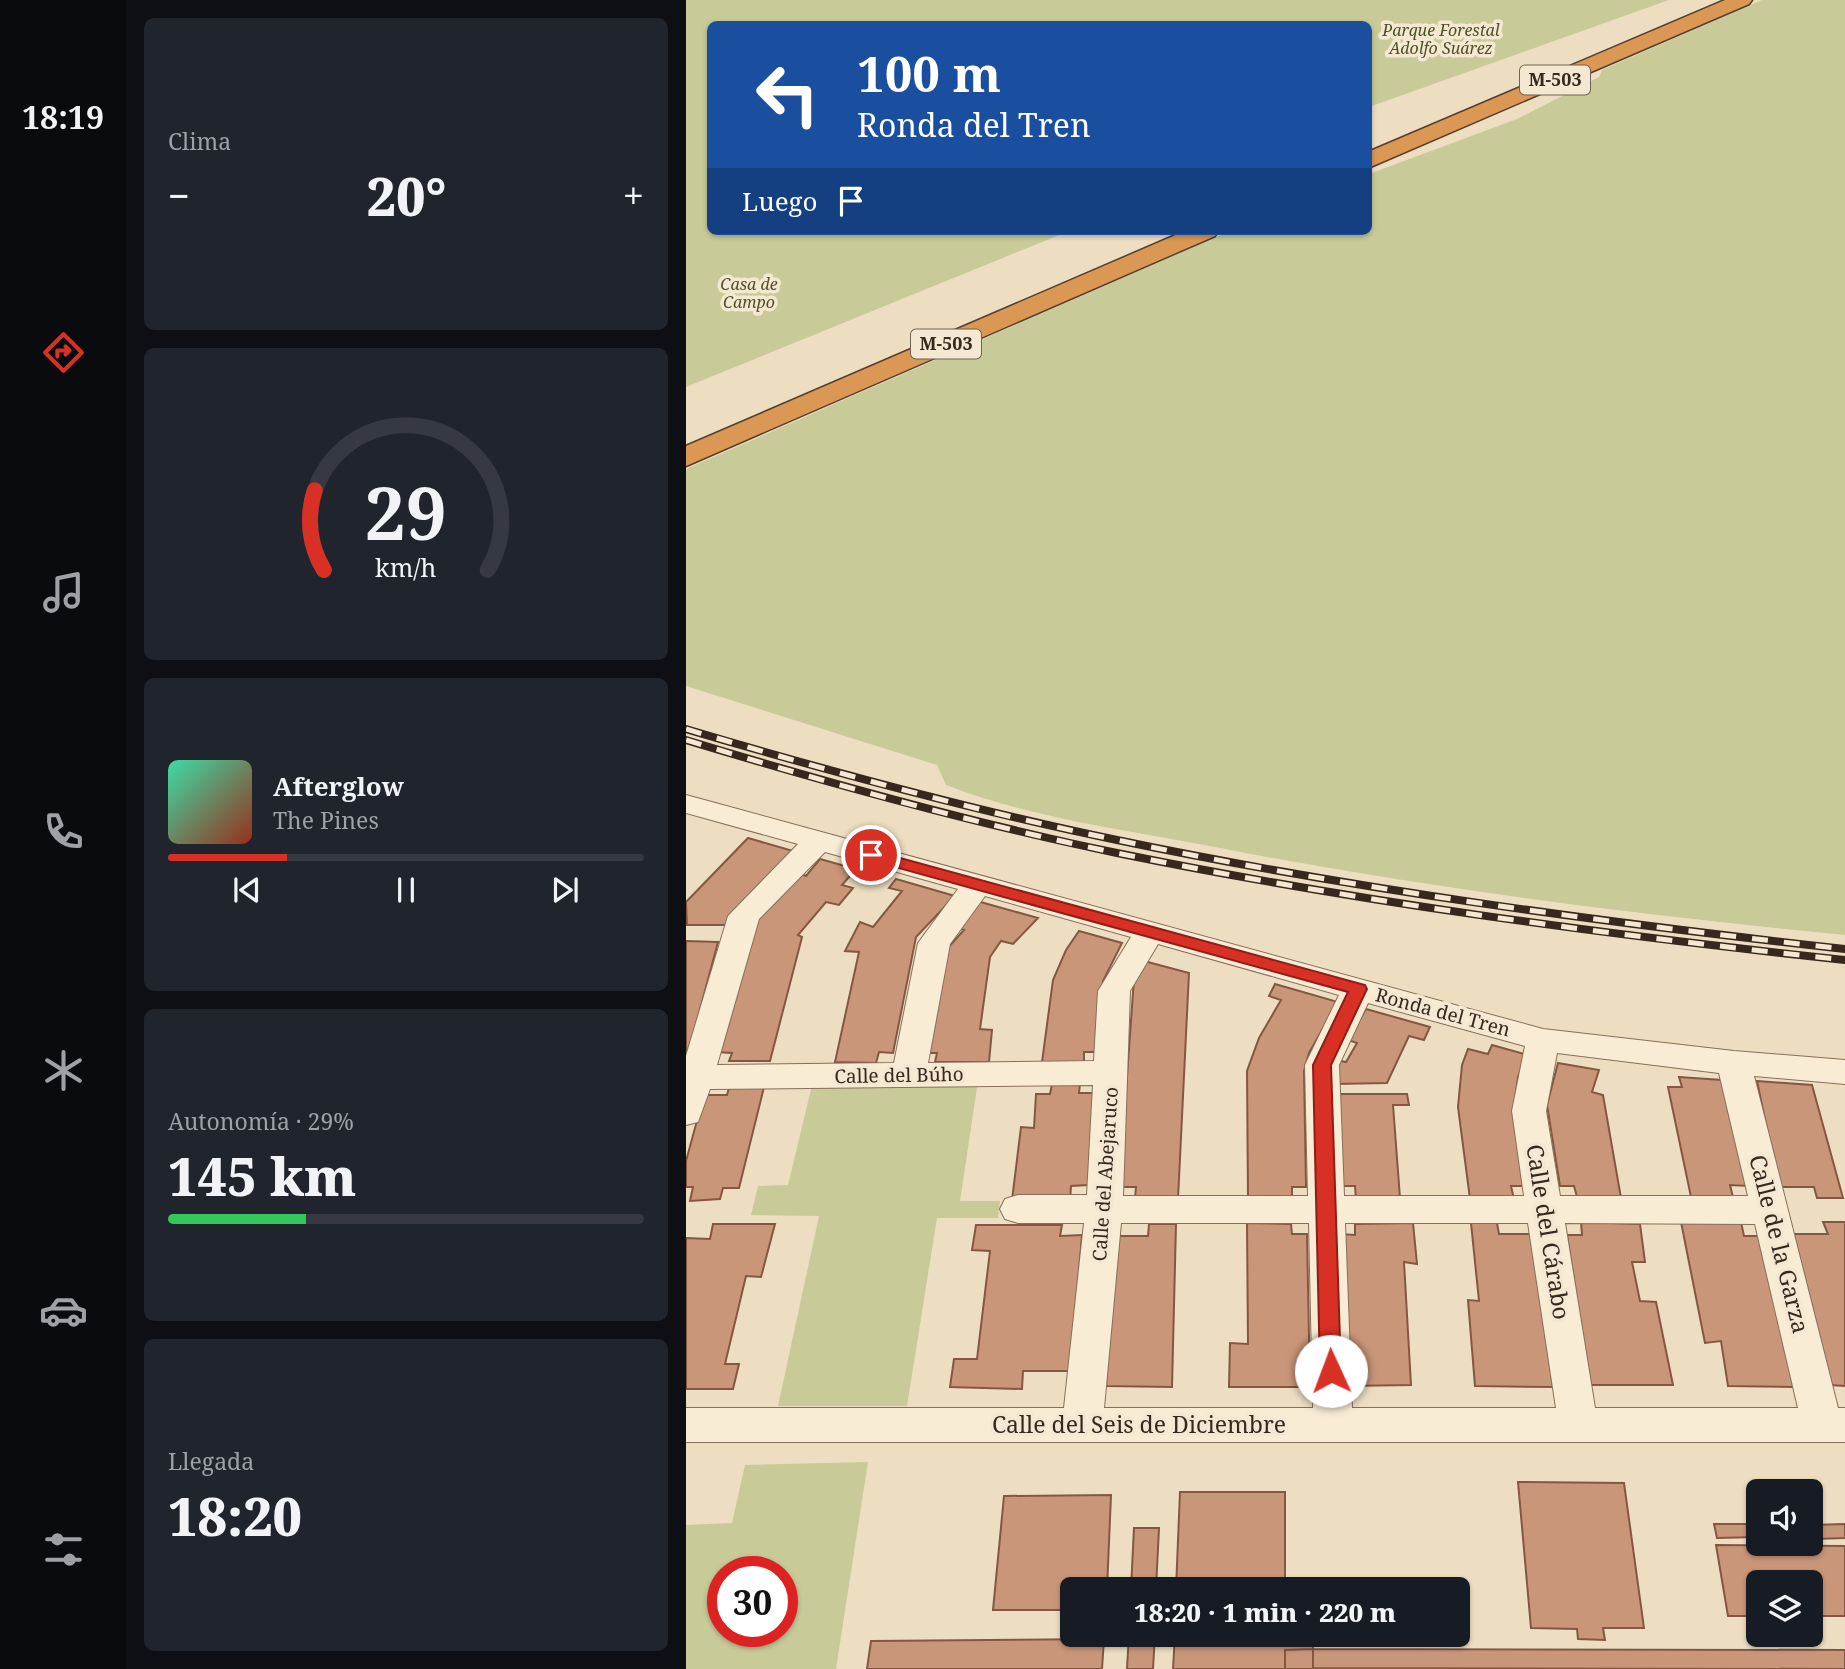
<!DOCTYPE html>
<html lang="es">
<head>
<meta charset="utf-8">
<style>
	:root { --surface:#171b24; --page:#20242c; --text:#f1f3f6; --muted:#9ea1a6; --line:#363941; --accent:#d93025 }
	body { margin:0; font-family:"Noto Serif",serif; background:var(--page); color:var(--text); height:100vh; display:flex; flex-direction:column; font-size:26px; white-space:nowrap }
	* { box-sizing:border-box; margin:0 }
	p { font-size:23px; color:var(--muted) }
	.icon { flex:none; width:38px; height:38px; fill:none; stroke:currentColor; stroke-width:2; stroke-linecap:round; stroke-linejoin:round }
	.map { position:relative; flex:1; overflow:hidden }
	.sheet { display:flex; flex-direction:column; gap:18px; padding:18px; background:#0d0f14; width:560px }
	.sheet>* { flex:none }
	.banner { position:absolute; left:21px; top:21px; width:665px; height:214px; border-radius:10px; box-shadow:0 2px 5px #0004; background:#1a4fa0; color:#fff; overflow:hidden }
	.fabs { position:absolute; left:1060px; top:1479px; display:grid; gap:14px }
	.fabs a { display:grid; place-items:center; width:77px; height:77px; border-radius:10px; background:var(--surface); box-shadow:0 2px 5px #0004; font-size:35px }
	.speed { position:absolute; left:21px; top:1556px; display:flex; gap:14px; font-size:35px; font-weight:700; text-align:center }
	.speed>* { display:grid; place-content:center; width:91px; height:91px; border-radius:50%; background:var(--surface); box-shadow:0 2px 5px #0004; line-height:1 }
	.speed .limit { border:10px solid #d22; background:#fff; color:#111 }
	.pin { position:absolute; display:grid; place-items:center; width:60px; height:60px; color:#fff; margin:-30px; border:4px solid #fff; border-radius:50%; box-shadow:0 2px 7px #0007 }
	.me { position:absolute; width:77px; margin:-38px; rotate:358deg; stroke-linejoin:round; filter:drop-shadow(0 0 5px #0008) }
	.turn { display:flex; align-items:center; gap:24px; height:147px; padding:0 35px; font-size:32px }
	.turn .icon { width:91px; height:91px; stroke-width:2.5 }
	.turn b { display:block; font-size:49px; line-height:60px }
	.then { display:flex; align-items:center; height:66px; padding:0 35px; background:#0003; gap:14px; font-size:26px }
	.big { font-size:52px; font-weight:800; line-height:1.1 }
	.sheet .tile { flex:1; display:flex; flex-direction:column; justify-content:center; gap:10px; min-width:0; padding:0 24px; border-radius:10px; background:var(--page) }
	.sheet .dial { align-items:center; gap:0 }
	.dial svg { height:182px; overflow:visible; fill:none; stroke:var(--line); stroke-width:7; stroke-linecap:round; text-anchor:middle }
	.dial text { fill:var(--text); stroke:none }
	.song { display:flex; align-items:center; gap:21px }
	.cover { width:84px; height:84px; border-radius:10px; background:linear-gradient(135deg,hsl(160 70% 55%),hsl(10 70% 35%)) }
	.played { height:7px; border-radius:4px; background:linear-gradient(90deg,var(--accent) 25%,var(--line) 25%) }
	.keys { display:flex; justify-content:space-around; direction:ltr }
	.heat { display:flex; justify-content:space-between; align-items:center; font-size:38px; direction:ltr }
	.charge { height:10px; border-radius:5px; background:linear-gradient(90deg,#34c759 29%,var(--line) 0) }
	.trip { position:absolute; left:374px; top:1577px; width:410px; height:70px; border-radius:10px; background:var(--surface); box-shadow:0 2px 5px #0004; font-weight:800; line-height:70px; text-align:center }
	main { display:flex; flex:1; min-height:0 }
	.tab-bar { display:flex; flex-direction:column; width:126px; justify-content:space-around; align-items:center; background:#090b0e; color:var(--muted) }
	.tab-bar .icon { width:49px; height:49px }
	.tab-bar .selected { color:var(--accent) }
	.tab-bar b { font-size:32px; color:var(--text) }
	.map>svg:first-child { display:block }
	.green { fill:#c8cb97; fill-rule:evenodd }
	.building { fill:#ca9679; stroke:#855740; stroke-width:2 }
	.lines { fill:none; stroke-linecap:round; stroke-linejoin:round }
	.minor-casing { stroke:#866f5a; stroke-width:2 }
	.highway-casing { stroke:#543e2e; stroke-width:3 }
	.minor { fill:#f8ecd5; fill-rule:evenodd }
	.highway { fill:#db9854; fill-rule:evenodd }
	.rail-casing { stroke:#37281e; stroke-width:8 }
	.rail { stroke:#f5e8d2; stroke-width:5; stroke-dasharray:16; stroke-linecap:butt }
	.route { fill:#d93025; stroke:#8d1f18; stroke-width:2 }
	.labels { text-anchor:middle; stroke-width:7; stroke-linejoin:round; paint-order:stroke }
	.far-park-label { font-size:16px; font-style:italic; fill:#4a5325; stroke:#f5e8d2 }
	.shield { fill:#f5e8d2; stroke:#706254; stroke-width:2 }
	.shield-label { font-size:18px; font-weight:bold; fill:#37281e }
	.street-label { font-size:19px; fill:#37281e; stroke:#f5e8d2 }
	.near-street-label { font-size:23px; fill:#37281e; stroke:#f5e8d2 }
</style>
</head>
<body>
<main>
<nav class="tab-bar">
<b>18:19</b>
<svg class="icon selected" aria-label="directions" viewBox="0 0 24 24"><path d="M12 3l9 9-9 9-9-9zM9 14v-3h6M13 9l2 2-2 2"/></svg>
<svg class="icon" aria-label="music" viewBox="0 0 24 24"><path d="M9 18V5l10-2v13"/><circle cx="6" cy="18" r="3"/><circle cx="16" cy="16" r="3"/></svg>
<svg class="icon" aria-label="phone" viewBox="0 0 24 24"><path d="M5 4h4l2 5-3 2q2 4 5 5l2-3 5 2v4C11 20 4 13 5 4z"/></svg>
<svg class="icon" aria-label="climate" viewBox="0 0 24 24"><path d="M12 3v18M4 7l16 10M4 17L20 7"/></svg>
<svg class="icon" aria-label="car" viewBox="0 0 24 24"><path d="M5 17H2v-5l4-1 3-4h7l3 4 3 1v5h-3M9 17h6M6 11h13"/><circle cx="7" cy="17" r="2"/><circle cx="17" cy="17" r="2"/></svg>
<svg class="icon" aria-label="filters" viewBox="0 0 24 24"><path d="M4 7h16M4 17h16"/><circle cx="9" cy="7" r="2"/><circle cx="15" cy="17" r="2"/></svg>
</nav>
<section class="sheet">
<div class="tile"><p>Clima</p>
<div class="heat"><a>−</a><b class="big">20°</b><a>+</a></div>
</div>
<div class="tile dial"><svg viewBox="0 0 100 80">
<path d="M14 69A42 42 0 1 1 86 69"/>
<path d="M14 69A42 42 0 0 1 10 34" stroke="#d93025"/>
<text x="50" y="56" font-size="32" font-weight="700">29</text>
<text x="50" y="72" font-size="11">km/h</text>
</svg></div>
<div class="tile">
<div class="song"><i class="cover"></i><div><b>Afterglow</b><p>The Pines</p></div></div>
<div class="played"></div>
<div class="keys"><svg class="icon" aria-label="previous" viewBox="0 0 24 24"><path d="M18 5L8 12l10 7zM5 5v14"/></svg><svg class="icon" aria-label="pause" viewBox="0 0 24 24"><path d="M8 5v14M16 5v14"/></svg><svg class="icon" aria-label="next" viewBox="0 0 24 24"><path d="M6 5l10 7-10 7zM19 5v14"/></svg></div>
</div>
<div class="tile"><p>Autonomía · 29%</p><b class="big">145 km</b><div class="charge"></div></div>
<div class="tile"><p>Llegada</p><b class="big">18:20</b></div>
</section>
<div class="map">
<svg width="1159" height="1669" viewBox="0 0 1159 1669">
	<rect width="100%" height="100%" fill="#eddec2"/>
	<path class="green" d="M0,0H983L683,107L682,24H24V231H383L0,387Z
		M1076,0H1159V935C944,914 730,887 518,845C432,829 342,817 260,785L251,765L0,686V469L544,231H682L683,174L831,119L913,77L916,70Z
		M127,1081H292L274,1201H314L312,1218H251L221,1406H92L133,1216L65,1215L72,1186L102,1185Z
		M182,1462L150,1669H0V1525L46,1523L59,1465ZM37,1572H96V1631H37Z"/>
	<path class="building" d="M62,838L107,851L40,925H1L0,902Z
		M134,859L170,869L156,885L167,888L153,905L140,902L112,935L116,937L84,1061H43L46,1053L30,1052L66,925L112,873L120,876Z
		M210,879L269,896L230,937L207,1053L193,1052L190,1063L149,1062L173,952L159,951L174,922L187,927L216,891L203,888Z
		M291,901L352,918L327,944L315,941L304,957L294,1029L306,1030L303,1062H249L251,1053H235L259,951L278,930L271,928Z
		M393,931L436,943L417,981L412,1052H398V1062H356L367,980L380,950Z
		M0,941L32,942L3,1051H0Z
		M458,961L503,973L492,1199L449,1198L450,1187H433L448,979Z
		M589,984L652,1002L623,1053L618,1071L620,1187H606V1199H562L561,1071L573,1038L595,1000L583,996Z
		M680,1009L744,1027L738,1040L723,1036L701,1083L649,1084L651,1060L660,1062L671,1043L662,1040Z
		M806,1045L842,1055L832,1077L829,1102L840,1186H825L828,1199H784L772,1107L776,1065L782,1049L802,1054Z
		M872,1063L913,1070L906,1092L917,1095L935,1198L891,1197L888,1186H874L861,1105Z
		M993,1077L1036,1080L1062,1186L1044,1185L1047,1197H1005L982,1087H996Z
		M1071,1081L1126,1085L1157,1198H1131L1128,1187H1093Z
		M79,1083L53,1188H37L34,1199L4,1201L7,1187H0V1161L18,1095H41L44,1084Z
		M366,1084H394L393,1093H410L403,1185L385,1186L384,1201L326,1200L335,1127L348,1128L350,1094H364Z
		M649,1094H721L723,1105H707L714,1198L670,1199L669,1186H655Z
		M895,1222L954,1224L959,1262H946L954,1301L970,1302L987,1385H904L881,1235H896Z
		M995,1222H1055L1058,1236H1074L1108,1387L1042,1386L1035,1341L1019,1343Z
		M1137,1222H1159V1386L1144,1385L1105,1234H1142Z
		M561,1223L605,1224L606,1234H621L624,1387H543L544,1343L562,1344Z
		M727,1223L731,1264L718,1262L725,1385L660,1386L655,1234L669,1235V1224Z
		M785,1223H811L813,1234H847L867,1387L789,1386L782,1300L793,1301Z
		M27,1224H89L75,1277L60,1276L39,1364H53L47,1389H0V1238L24,1239Z
		M463,1224H490L486,1387L420,1386L428,1236H462Z
		M290,1225H376L374,1236L396,1235L385,1371H337L336,1389L264,1387L268,1359H291L304,1251L286,1250Z
		M832,1482L938,1483L958,1628H917L919,1640L892,1639L891,1629L845,1628Z
		M494,1492H599V1578H626V1589H490Z
		M425,1495L421,1589H387V1610H307L318,1496Z
		M1028,1524H1073V1537L1031,1538Z
		M1159,1524V1538L1129,1539L1126,1525Z
		M448,1528H473L470,1589H445Z
		M1030,1545L1159,1546V1616H1125V1582H1073V1616H1042Z
		M443,1634H469L467,1669H441Z
		M489,1634H627V1649L599,1650V1669H487Z
		M418,1639L416,1669H181L185,1641Z
		M627,1649V1669H599V1650Z
		M627,1649L1159,1650V1669L627,1668Z"/>
	<g class="lines">
		<g class="minor-casing">
			<path id="minor" d="M0,795L857,1029L1048,1051L1159,1060V1084L1068,1076L1152,1408H1159V1442H0V1408H378L398,1223H332L319,1219L314,1209L319,1199L332,1195H401L407,1085L24,1089L12,1122L0,1125V1056L42,916L112,844L0,813ZM139,852L272,889L232,943L208,1063L31,1065L73,919ZM299,896L445,937L412,991L408,1061L242,1063L264,944ZM472,944L653,995L619,1065L622,1196H437L444,991ZM682,1003L839,1046L826,1111L838,1196H658L653,1065ZM871,1053L1033,1073L1062,1196H874L860,1111ZM435,1223H623L627,1408H418ZM659,1223H842L870,1408H666ZM879,1223L1069,1224L1112,1408H909Z"/>
		</g>
		<g class="highway-casing">
			<path id="highway" d="M1039,0H1066L1063,4L682,168V152Z
				M499,231H532L529,236L0,466V446Z"/>
		</g>
		<use href="#minor" class="minor"/>
		<use href="#highway" class="highway"/>
		<g class="rail-casing">
			<path id="rail" d="M0,729C142,771 285,810 431,840C672,890 915,922 1159,949
				M0,740C142,783 285,823 431,853C672,902 915,934 1159,960"/>
		</g>
		<use href="#rail" class="rail"/>
	</g>
	<path class="route" d="M185,850L679,985L681,989L645,1065L655,1371L652,1377L645,1380L637,1377L634,1371L627,1065L662,992L180,859L177,855Z"/>
	<g class="labels">
		<g class="far-park-label">
			<text x="755" y="36">Parque Forestal<tspan x="755" dy="18">Adolfo Suárez</tspan></text>
			<text x="63" y="290">Casa de<tspan x="63" dy="18">Campo</tspan></text>
		</g>
		<g class="shield">
			<rect x="834" y="65.5" width="70" height="29" rx="5"/>
			<rect x="225" y="329.5" width="70" height="29" rx="5"/>
		</g>
		<g class="shield-label">
			<text x="869" y="86">M-503</text>
			<text x="260" y="350">M-503</text>
		</g>
		<g class="street-label">
			<text transform="translate(757 1012) rotate(15)" y="7">Ronda del Tren</text>
			<text transform="translate(213 1075) rotate(-1)" y="7">Calle del Búho</text>
			<text transform="translate(419 1174) rotate(-86)" y="7">Calle del Abejaruco</text>
		</g>
		<g class="near-street-label">
			<text transform="translate(862 1232) rotate(81)" y="8">Calle del Cárabo</text>
			<text transform="translate(1093 1244) rotate(76)" y="8">Calle de la Garza</text>
			<text x="453" y="1433">Calle del Seis de Diciembre</text>
		</g>
	</g>
</svg>
<div class="fabs">
<a><svg class="icon" aria-label="sound" viewBox="0 0 24 24"><path d="M4 9h4l5-4v14l-5-4H4zM17 9q2 3 0 6"/></svg></a>
<a><svg class="icon" aria-label="layers" viewBox="0 0 24 24"><path d="M12 4l9 5-9 5-9-5zM3 14l9 5 9-5"/></svg></a>
</div>
<div class="speed"><div class="limit">30</div></div>
<div class="pin" style="left:185px;top:855px;background:#d93025"><svg class="icon" aria-label="arrive" viewBox="0 0 24 24"><path d="M6 21V4h12l-3 4 3 4H6"/></svg></div>
<svg class="me" style="left:645px;top:1371px" viewBox="-20 -20 40 40"><circle r="19" fill="#fff"/><path d="M0-13L10 11 0 6-10 11z" fill="#d93025"/></svg>
<div class="trip">18:20 · 1 min · 220 m</div>
<div class="banner">
<div class="turn"><svg class="icon" aria-label="left" viewBox="0 0 24 24"><path d="M17 20v-9H6M10 6l-5 5 5 5"/></svg><div><b>100 m</b>Ronda del Tren</div></div>
<div class="then">Luego<svg class="icon" aria-label="arrive" viewBox="0 0 24 24"><path d="M6 21V4h12l-3 4 3 4H6"/></svg></div>
</div>
</div>
</main>
</body>
</html>
